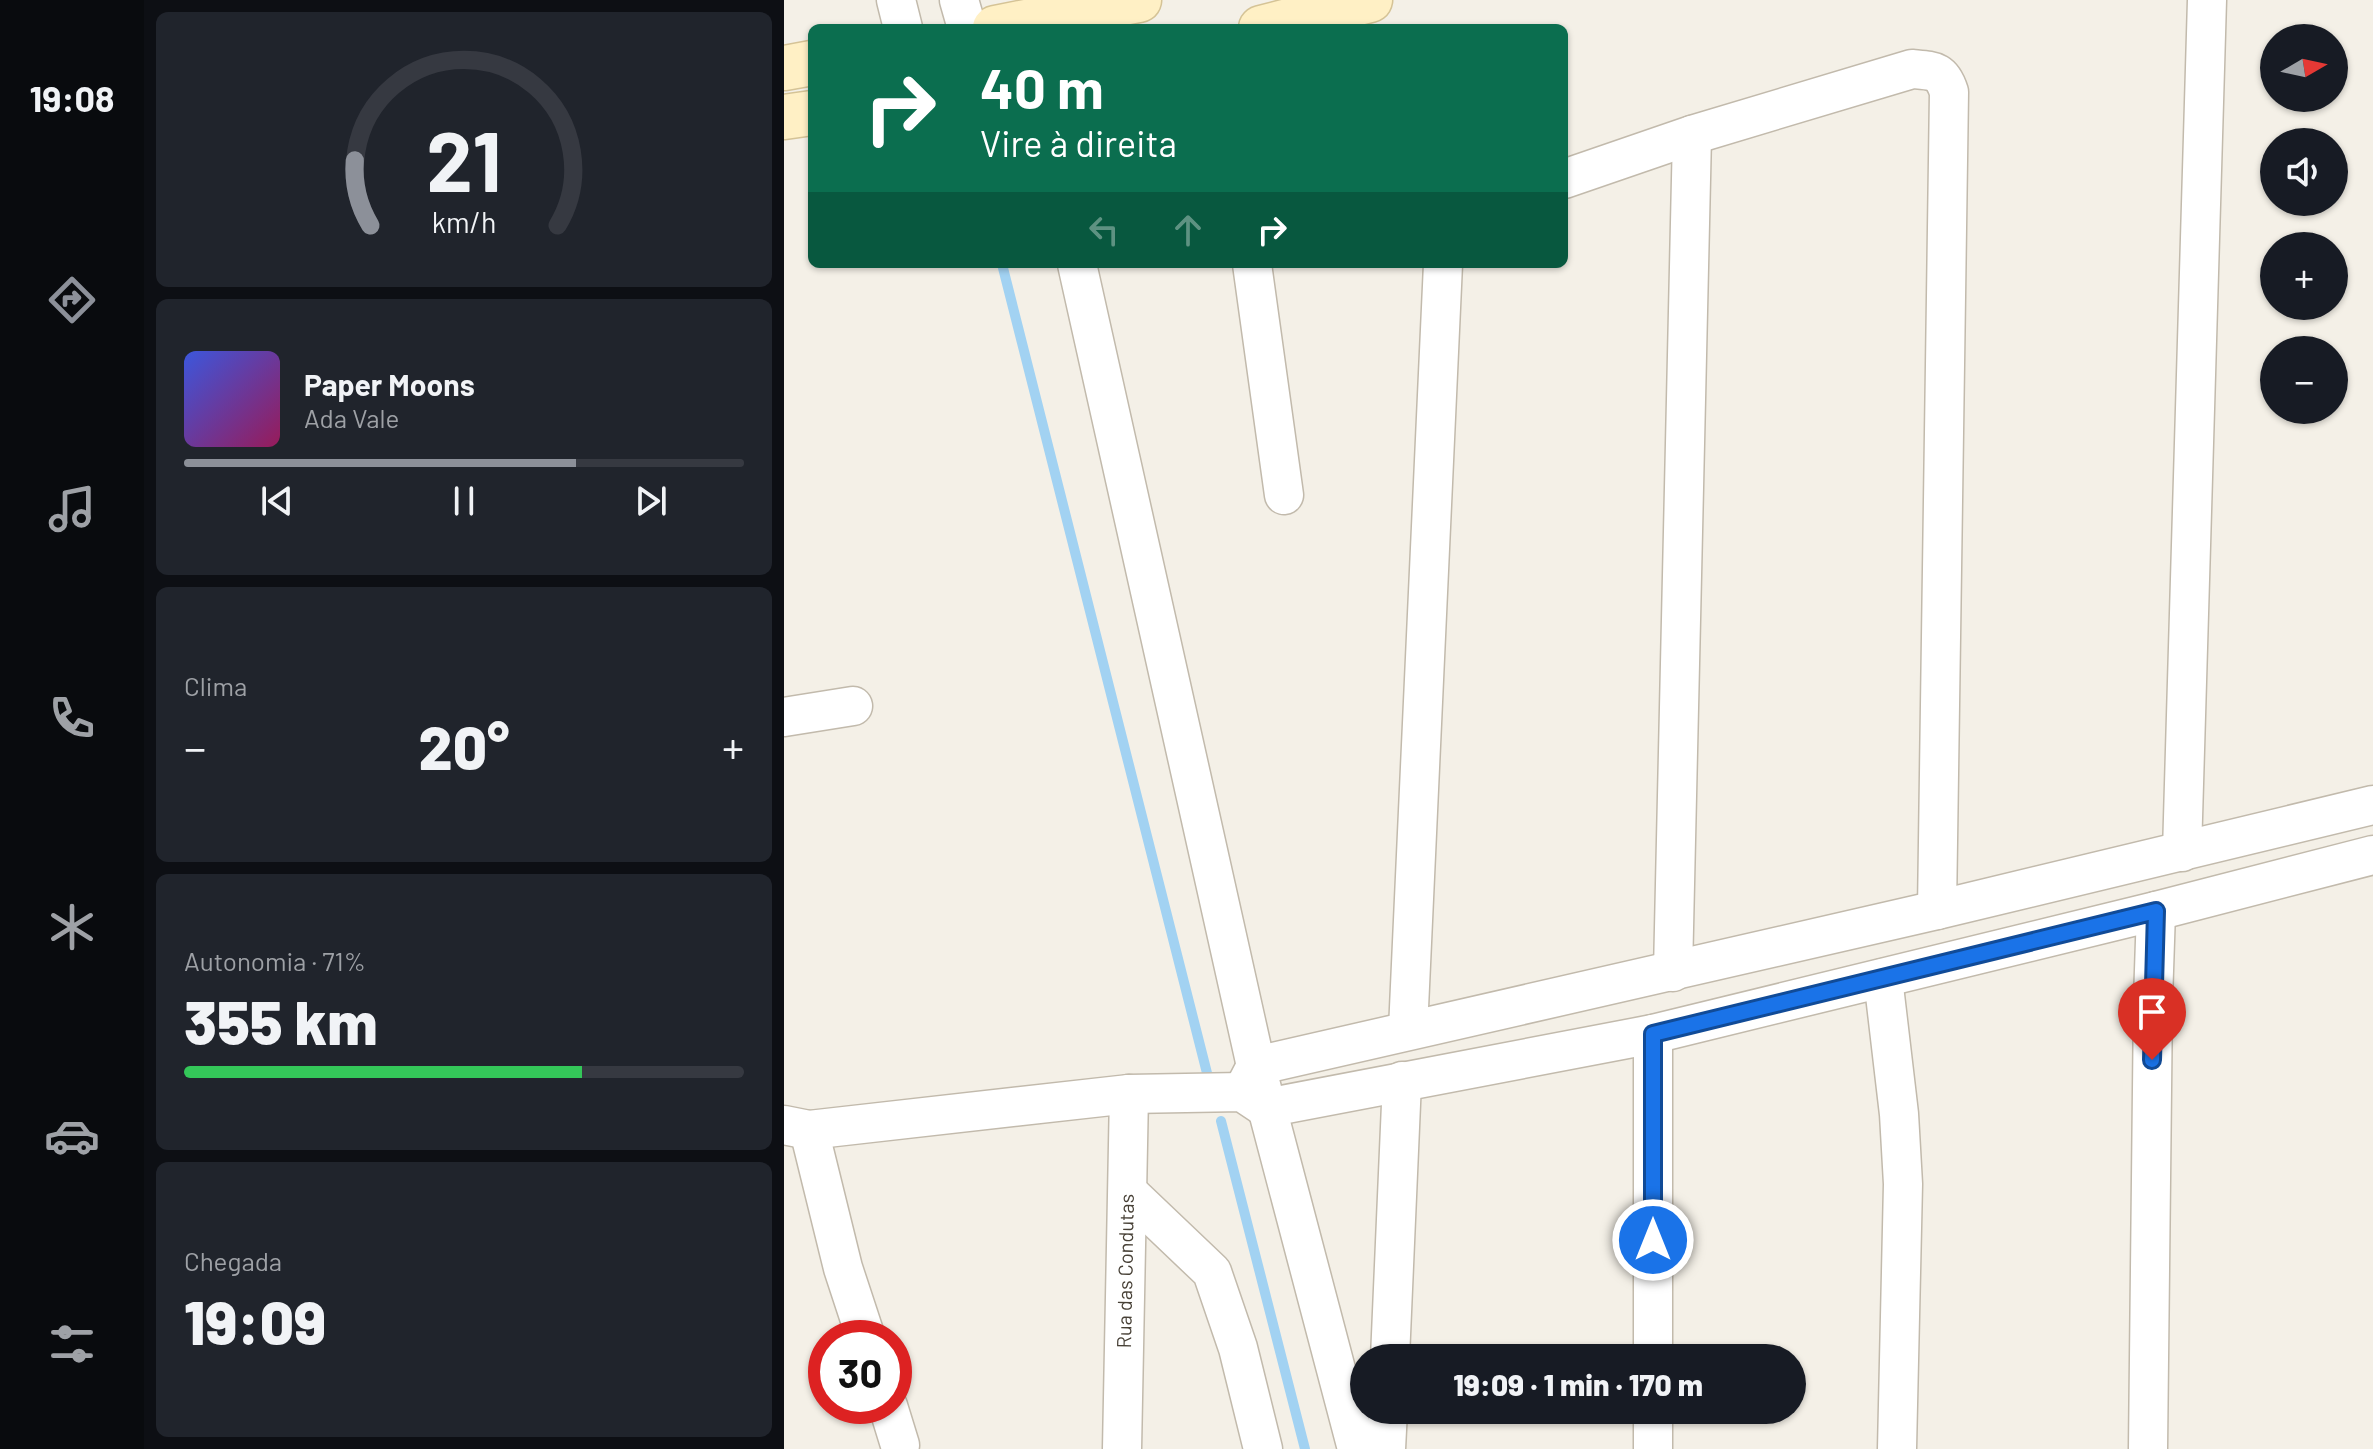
<!DOCTYPE html>
<html lang="pt">
<head>
<meta charset="utf-8">
<style>
	:root { --surface:#171b24; --page:#20242c; --text:#f1f3f6; --muted:#9ea1a6; --line:#363941; --accent:#8c9099 }
	body { margin:0; font-family:Barlow,sans-serif; background:var(--page); color:var(--text); height:100vh; display:flex; flex-direction:column; font-size:30px; white-space:nowrap }
	* { box-sizing:border-box; margin:0 }
	p { font-size:26px; color:var(--muted) }
	.icon { flex:none; width:44px; height:44px; fill:none; stroke:currentColor; stroke-width:2; stroke-linecap:round; stroke-linejoin:round }
	.map { position:relative; flex:1; overflow:hidden }
	.drawer { display:flex; flex-direction:column; gap:12px; padding:12px; background:#0d0f14; width:640px }
	.drawer>* { flex:none }
	.hud { position:absolute; left:24px; top:24px; width:760px; height:244px; border-radius:12px; box-shadow:0 2px 6px #0004; background:#0b6e4f; color:#fff; overflow:hidden }
	.needle { width:52px; rotate:81deg }
	.tools { position:absolute; left:1476px; top:24px; display:grid; gap:16px }
	.tools a { display:grid; place-items:center; width:88px; height:88px; border-radius:50%; background:var(--surface); box-shadow:0 2px 6px #0004; font-size:40px }
	.speed { position:absolute; left:24px; top:1320px; display:flex; gap:16px; font-size:40px; font-weight:700; text-align:center }
	.speed>* { display:grid; place-content:center; width:104px; height:104px; border-radius:50%; background:var(--surface); box-shadow:0 2px 6px #0004; line-height:1 }
	.speed .limit { border:12px solid #d22; background:#fff; color:#111 }
	.pin { position:absolute; display:grid; place-items:center; width:68px; height:68px; color:#fff; margin:-82px -34px; border-radius:50% 50% 50% 0; rotate:-45deg; box-shadow:0 0 8px #0007 }
	.pin .icon { rotate:45deg }
	.me { position:absolute; width:88px; margin:-44px; rotate:0deg; stroke-linejoin:round; filter:drop-shadow(0 0 6px #0008) }
	.turn { display:flex; align-items:center; gap:28px; height:168px; padding:0 40px; font-size:36px }
	.turn .icon { width:104px; height:104px; stroke-width:2.5 }
	.turn b { display:block; font-size:56px; line-height:68px }
	.lanes { display:flex; align-items:center; height:76px; padding:0 40px; background:#0003; justify-content:center; gap:40px; direction:ltr }
	.lanes .off { opacity:.35 }
	.big { font-size:60px; font-weight:800; line-height:1.1 }
	.drawer .widget { flex:1; display:flex; flex-direction:column; justify-content:center; gap:12px; min-width:0; padding:0 28px; border-radius:12px; background:var(--page) }
	.drawer .dial { align-items:center; gap:0 }
	.dial svg { height:208px; overflow:visible; fill:none; stroke:var(--line); stroke-width:7; stroke-linecap:round; text-anchor:middle }
	.dial text { fill:var(--text); stroke:none }
	.song { display:flex; align-items:center; gap:24px }
	.cover { width:96px; height:96px; border-radius:12px; background:linear-gradient(135deg,hsl(230 70% 55%),hsl(330 70% 35%)) }
	.played { height:8px; border-radius:4px; background:linear-gradient(90deg,var(--accent) 70%,var(--line) 70%) }
	.keys { display:flex; justify-content:space-around; direction:ltr }
	.heat { display:flex; justify-content:space-between; align-items:center; font-size:44px; direction:ltr }
	.charge { height:12px; border-radius:6px; background:linear-gradient(90deg,#34c759 71%,var(--line) 0) }
	.trip { position:absolute; left:566px; top:1344px; width:456px; height:80px; border-radius:40px; background:var(--surface); box-shadow:0 2px 6px #0004; font-weight:800; line-height:80px; text-align:center }
	main { display:flex; flex:1; min-height:0 }
	.dock { display:flex; flex-direction:column; width:144px; justify-content:space-around; align-items:center; background:#090b0e; color:var(--muted) }
	.dock .icon { width:56px; height:56px }
	.dock .current { color:var(--accent) }
	.dock b { font-size:36px; color:var(--text) }
	.map>svg:first-child { display:block }
	.lines { fill:none; stroke-linecap:round; stroke-linejoin:round }
	.stream { stroke:#a2d2f2; stroke-width:10 }
	.minor-casing { stroke:#c2baac; stroke-width:41 }
	.secondary-casing { stroke:#d5c396; stroke-width:47 }
	.minor { stroke:#fff; stroke-width:38 }
	.secondary { stroke:#fff0c5; stroke-width:44 }
	.route-casing { stroke:#114b97; stroke-width:20 }
	.route { stroke:#1a73e8; stroke-width:14 }
	.labels { text-anchor:middle; stroke-width:6; stroke-linejoin:round; paint-order:stroke }
	.street-label { font-size:20px; fill:#474036; stroke:#fff }
</style>
</head>
<body>
<main>
<nav class="dock">
<b>19:08</b>
<svg class="icon current" aria-label="directions" viewBox="0 0 24 24"><path d="M12 3l9 9-9 9-9-9zM9 14v-3h6M13 9l2 2-2 2"/></svg>
<svg class="icon" aria-label="music" viewBox="0 0 24 24"><path d="M9 18V5l10-2v13"/><circle cx="6" cy="18" r="3"/><circle cx="16" cy="16" r="3"/></svg>
<svg class="icon" aria-label="phone" viewBox="0 0 24 24"><path d="M5 4h4l2 5-3 2q2 4 5 5l2-3 5 2v4C11 20 4 13 5 4z"/></svg>
<svg class="icon" aria-label="climate" viewBox="0 0 24 24"><path d="M12 3v18M4 7l16 10M4 17L20 7"/></svg>
<svg class="icon" aria-label="car" viewBox="0 0 24 24"><path d="M5 17H2v-5l4-1 3-4h7l3 4 3 1v5h-3M9 17h6M6 11h13"/><circle cx="7" cy="17" r="2"/><circle cx="17" cy="17" r="2"/></svg>
<svg class="icon" aria-label="filters" viewBox="0 0 24 24"><path d="M4 7h16M4 17h16"/><circle cx="9" cy="7" r="2"/><circle cx="15" cy="17" r="2"/></svg>
</nav>
<section class="drawer">
<div class="widget dial"><svg viewBox="0 0 100 80">
<path d="M14 69A42 42 0 1 1 86 69"/>
<path d="M14 69A42 42 0 0 1 8 44" stroke="#8c9099"/>
<text x="50" y="56" font-size="32" font-weight="700">21</text>
<text x="50" y="72" font-size="11">km/h</text>
</svg></div>
<div class="widget">
<div class="song"><i class="cover"></i><div><b>Paper Moons</b><p>Ada Vale</p></div></div>
<div class="played"></div>
<div class="keys"><svg class="icon" aria-label="previous" viewBox="0 0 24 24"><path d="M18 5L8 12l10 7zM5 5v14"/></svg><svg class="icon" aria-label="pause" viewBox="0 0 24 24"><path d="M8 5v14M16 5v14"/></svg><svg class="icon" aria-label="next" viewBox="0 0 24 24"><path d="M6 5l10 7-10 7zM19 5v14"/></svg></div>
</div>
<div class="widget"><p>Clima</p>
<div class="heat"><a>−</a><b class="big">20°</b><a>+</a></div>
</div>
<div class="widget"><p>Autonomia · 71%</p><b class="big">355 km</b><div class="charge"></div></div>
<div class="widget"><p>Chegada</p><b class="big">19:09</b></div>
</section>
<div class="map">
<svg width="1589" height="1449" viewBox="0 0 1589 1449">
	<rect width="100%" height="100%" fill="#f4f0e7"/>
	<g class="lines">
		<path class="stream" d="M218,264L423,1073
			M437,1121L521,1449"/>
		<g class="minor-casing">
			<g id="minor">
				<path d="M112,0L119,28"/>
				<path d="M175,0L183,28"/>
				<path d="M780,179L908,135L1128,69C1150,71 1158,70 1165,92L1153,910"/>
				<path d="M293,264L472,1066L573,1449"/>
				<path d="M468,264L500,495"/>
				<path d="M0,717L69,706"/>
				<path d="M1398,852L1423,0"/>
				<path d="M889,972L908,135"/>
				<path d="M1099,978L1115,1114L1119,1184L1113,1449"/>
				<path d="M624,1030L659,264"/>
				<path d="M869,1034V1358"/>
				<path d="M460,1089L472,1066L1153,910L1589,805"/>
				<path d="M0,1125L25,1130L345,1094L458,1092L482,1108L869,1034L1372,911L1589,855"/>
				<path d="M25,1130L59,1268L82,1338"/>
				<path d="M344,1192L428,1272L454,1348L479,1449"/>
				<path d="M606,1358L618,1081"/>
				<path d="M104,1406L116,1445"/>
				<path d="M869,1410V1449"/>
				<path id="s1" d="M338,1449L345,1094"/>
				<path d="M602,1449L604,1410"/>
				<path d="M1364,1449L1369,1000L1372,911"/>
			</g>
		</g>
		<g class="secondary-casing">
			<path id="secondary" d="M211,28L355,0
				M477,28L586,0
				M0,68L28,63
				M0,117L28,113"/>
		</g>
		<use href="#minor" class="minor"/>
		<use href="#secondary" class="secondary"/>
	</g>
	<g class="lines">
		<g class="route-casing">
			<path id="route" d="M869,1240V1034L1372,911L1368,1060"/>
		</g>
		<use href="#route" class="route"/>
	</g>
	<g class="labels">
		<g class="street-label">
			<text dy="7" stroke="none"><textPath href="#s1" startOffset="178">Rua das Condutas</textPath></text>
		</g>
	</g>
</svg>
<div class="tools">
<a><svg class="needle" viewBox="-14 -14 28 28"><path d="M0-13l5 13h-10z" fill="#e53935"/><path d="M0 13l5-13h-10z" fill="#9ea1a6"/></svg></a>
<a><svg class="icon" aria-label="sound" viewBox="0 0 24 24"><path d="M4 9h4l5-4v14l-5-4H4zM17 9q2 3 0 6"/></svg></a>
<a>+</a>
<a>−</a>
</div>
<div class="speed"><div class="limit">30</div></div>
<div class="pin" style="left:1368px;top:1060px;background:#d93025"><svg class="icon" aria-label="arrive" viewBox="0 0 24 24"><path d="M6 21V4h12l-3 4 3 4H6"/></svg></div>
<svg class="me" style="left:869px;top:1240px" viewBox="-20 -20 40 40"><circle r="17" fill="#1a73e8" stroke="#fff" stroke-width="3"/><path d="M0-11L8 9 0 5-8 9z" fill="#fff"/></svg>
<div class="trip">19:09 · 1 min · 170 m</div>
<div class="hud">
<div class="turn"><svg class="icon" aria-label="right" viewBox="0 0 24 24"><path d="M7 20v-9h11M14 6l5 5-5 5"/></svg><div><b>40 m</b>Vire à direita</div></div>
<div class="lanes"><svg class="icon off" aria-label="left" viewBox="0 0 24 24"><path d="M17 20v-9H6M10 6l-5 5 5 5"/></svg><svg class="icon off" aria-label="ahead" viewBox="0 0 24 24"><path d="M12 20V5M6 11l6-6 6 6"/></svg><svg class="icon" aria-label="right" viewBox="0 0 24 24"><path d="M7 20v-9h11M14 6l5 5-5 5"/></svg></div>
</div>
</div>
</main>
</body>
</html>
